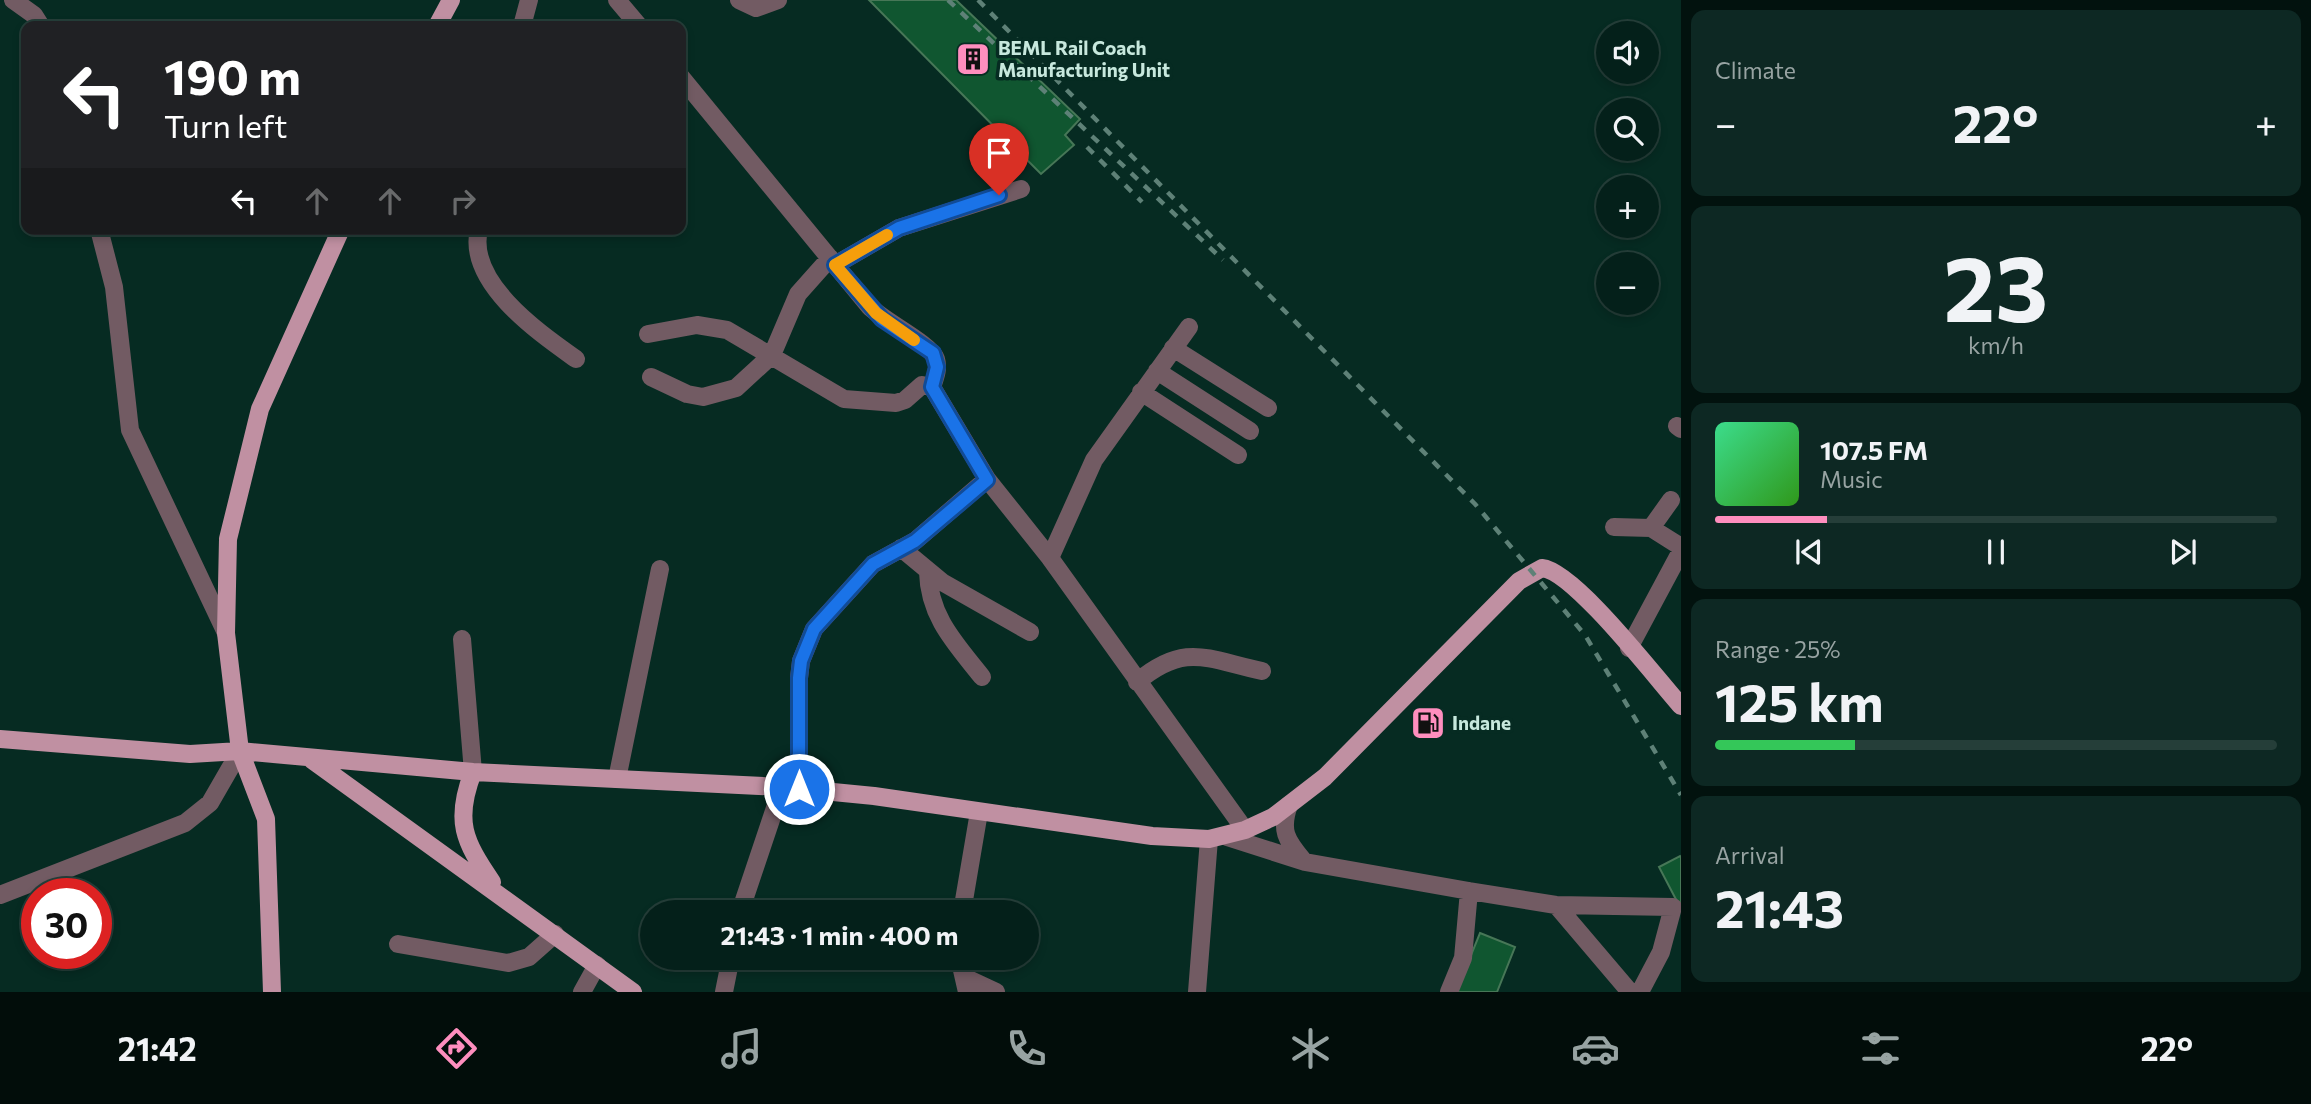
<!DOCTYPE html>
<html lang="en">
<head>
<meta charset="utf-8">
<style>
	:root { --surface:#04201a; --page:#0d2823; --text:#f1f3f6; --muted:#97a3a2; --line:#253e39; --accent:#fe8ebe }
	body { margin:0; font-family:Commissioner,sans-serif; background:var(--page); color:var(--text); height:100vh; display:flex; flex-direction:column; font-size:26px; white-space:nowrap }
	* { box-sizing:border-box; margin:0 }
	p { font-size:23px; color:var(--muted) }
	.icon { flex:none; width:38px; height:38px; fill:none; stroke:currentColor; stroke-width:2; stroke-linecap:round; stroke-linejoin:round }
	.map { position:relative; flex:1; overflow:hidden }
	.drawer { display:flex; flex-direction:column; gap:10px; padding:10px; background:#02120e; width:630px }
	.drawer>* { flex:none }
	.hud { position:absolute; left:21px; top:21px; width:665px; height:214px; border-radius:14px; box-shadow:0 4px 10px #0003,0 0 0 2px var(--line); background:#202124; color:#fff; overflow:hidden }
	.controls { position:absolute; left:1596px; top:21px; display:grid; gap:14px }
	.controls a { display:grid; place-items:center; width:63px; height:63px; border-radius:50%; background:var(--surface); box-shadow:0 4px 10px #0003,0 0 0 2px var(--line); font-size:35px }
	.speed { position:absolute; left:21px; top:878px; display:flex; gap:14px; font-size:35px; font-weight:700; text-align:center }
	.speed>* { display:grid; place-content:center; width:91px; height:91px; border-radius:50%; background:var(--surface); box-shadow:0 4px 10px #0003,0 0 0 2px var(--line); line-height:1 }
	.speed .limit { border:10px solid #d22; background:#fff; color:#111 }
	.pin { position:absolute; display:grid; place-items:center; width:60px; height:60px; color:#fff; margin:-72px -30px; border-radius:50% 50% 50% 0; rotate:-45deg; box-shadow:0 0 7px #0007 }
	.pin .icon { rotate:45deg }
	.me { position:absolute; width:77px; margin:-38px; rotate:0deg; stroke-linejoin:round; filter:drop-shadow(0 0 5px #0008) }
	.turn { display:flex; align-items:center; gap:24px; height:147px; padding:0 28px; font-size:32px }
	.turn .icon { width:91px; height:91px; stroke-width:2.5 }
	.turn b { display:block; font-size:49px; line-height:60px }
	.lanes { display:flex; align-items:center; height:66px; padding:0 28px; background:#0003; justify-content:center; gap:35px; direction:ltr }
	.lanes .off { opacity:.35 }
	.big { font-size:52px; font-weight:700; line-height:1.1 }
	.drawer .widget { flex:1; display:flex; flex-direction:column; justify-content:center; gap:10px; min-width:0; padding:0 24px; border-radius:14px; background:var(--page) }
	.drawer .dial { align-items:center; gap:0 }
	.dial b { font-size:91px; line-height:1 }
	.song { display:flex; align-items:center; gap:21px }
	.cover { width:84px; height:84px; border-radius:10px; background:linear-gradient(135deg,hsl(150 70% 55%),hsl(110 70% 35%)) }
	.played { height:7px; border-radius:4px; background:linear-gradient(90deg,var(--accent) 20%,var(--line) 20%) }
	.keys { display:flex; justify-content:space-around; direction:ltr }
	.heat { display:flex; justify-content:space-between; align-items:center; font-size:38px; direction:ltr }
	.charge { height:10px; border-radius:5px; background:linear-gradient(90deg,#34c759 25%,var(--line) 0) }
	.trip { position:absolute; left:640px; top:900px; width:399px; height:70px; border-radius:35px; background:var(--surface); box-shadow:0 4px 10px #0003,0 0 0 2px var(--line); font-weight:700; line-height:70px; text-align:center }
	.menu { display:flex; height:112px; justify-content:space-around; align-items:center; background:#020d0a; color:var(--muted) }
	.menu .icon { width:49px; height:49px }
	.menu .on { color:var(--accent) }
	.menu b { font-size:32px; color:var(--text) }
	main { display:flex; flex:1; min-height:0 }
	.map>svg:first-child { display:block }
	.building { fill:#105630; stroke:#477757; stroke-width:2 }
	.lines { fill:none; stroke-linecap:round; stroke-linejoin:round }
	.minor { stroke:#725b63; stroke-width:18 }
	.major { stroke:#c090a2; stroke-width:18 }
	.rail { stroke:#5e8177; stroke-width:4.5; stroke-dasharray:9 9; stroke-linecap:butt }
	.route-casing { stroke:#114b97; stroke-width:18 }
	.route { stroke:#1a73e8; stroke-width:12 }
	.slow { stroke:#f59e0b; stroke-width:12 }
	.labels { text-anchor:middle; stroke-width:7; stroke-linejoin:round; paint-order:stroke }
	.poi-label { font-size:19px; font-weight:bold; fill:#c7e8dd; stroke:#062b22; text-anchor:start }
</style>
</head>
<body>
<main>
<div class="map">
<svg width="1681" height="992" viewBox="0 0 1681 992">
	<rect width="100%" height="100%" fill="#062b22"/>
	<path class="building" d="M869,0H956L1080,119L1065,135L1074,145L1041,174Z
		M1680,856L1681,858V909L1659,867Z
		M1480,933L1515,947L1497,992H1456Z"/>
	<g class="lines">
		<path class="minor" d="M13,0L34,15L41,26
			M617,0L639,26
			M739,0L756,8L778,0
			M522,26L529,0
			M681,77L869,306C883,321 931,344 936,359C939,369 935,378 932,387
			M99,229L114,287L130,430L226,633
			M479,229C466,282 538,332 576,359
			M835,265L899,228L1021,189
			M648,334L697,325L727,330L844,399L896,403L905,400L922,385L932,387L987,479L1050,558L1245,830
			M1173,348L1268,408
			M1157,371L1250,431
			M651,377L687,394L703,397L736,388L772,355L798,294L830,258
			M1141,392L1238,455
			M1677,426L1681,429
			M1614,527L1651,528L1681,547
			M1651,528L1671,500
			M901,548L942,582L1030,632
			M1050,558L1094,460L1189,327
			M928,572C929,617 956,644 982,677
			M462,639L473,772
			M1629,648L1681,551
			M1137,682C1185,642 1206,659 1262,671
			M617,779L660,569
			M799,789V678L801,661L814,629L873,564L915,541L987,479
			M1289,805C1280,830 1286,840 1303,860
			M1227,837L1305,862L1469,891L1556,905L1673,907L1661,952L1640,992
			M0,895L185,823L210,803L240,751
			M1556,905L1630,992
			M740,912L782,787
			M962,912L979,812
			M398,944L508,963L529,957L555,934
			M959,957L967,992
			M966,978L996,992
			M582,992L597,965
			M724,992L731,957
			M1197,992L1209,839
			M1449,992L1463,958L1469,891"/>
		<path class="major" d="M437,26L451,0
			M0,739L190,754L240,751L473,772L782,787L874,796L1152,836L1209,839L1245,830L1273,817L1325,777L1519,581L1542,568C1574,571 1656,678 1681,706
			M312,760L633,992
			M473,772C454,821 464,841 492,882
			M272,992L266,819L240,751L226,633L228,539L260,409L341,229"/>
		<path class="rail" d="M948,0L1223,260
			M978,0L1475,504L1585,635L1681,795
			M1087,147L1142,202"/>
	</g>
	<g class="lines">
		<g class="route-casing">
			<path id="route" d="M799,789V678L801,661L814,629L873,564L915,541L987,480L932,387L937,367L933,353L882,319L835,265L899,228L999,195"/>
		</g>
		<use href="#route" class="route"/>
		<path class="slow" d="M887,235L835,265L876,313L914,340"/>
	</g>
	<defs>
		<g id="building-square" transform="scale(1.75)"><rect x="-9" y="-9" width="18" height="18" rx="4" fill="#fe8ebe" stroke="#062b22"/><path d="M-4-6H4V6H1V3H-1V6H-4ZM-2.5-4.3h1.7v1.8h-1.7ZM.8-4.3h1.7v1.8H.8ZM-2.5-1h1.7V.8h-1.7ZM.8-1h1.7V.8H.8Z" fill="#111"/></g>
		<g id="fuel-square" transform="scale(1.75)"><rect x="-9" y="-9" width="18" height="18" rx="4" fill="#fe8ebe" stroke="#062b22"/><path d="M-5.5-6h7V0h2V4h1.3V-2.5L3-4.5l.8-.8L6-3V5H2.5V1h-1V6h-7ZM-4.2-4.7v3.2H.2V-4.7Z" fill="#111"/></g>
	</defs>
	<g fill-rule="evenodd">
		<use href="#building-square" x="973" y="59"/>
		<use href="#fuel-square" x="1428" y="723"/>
	</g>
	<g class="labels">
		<g class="poi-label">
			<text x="998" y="55">BEML Rail Coach<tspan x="998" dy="22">Manufacturing Unit</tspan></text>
			<text x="1452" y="730">Indane</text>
		</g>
	</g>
</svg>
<div class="controls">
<a><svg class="icon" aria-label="sound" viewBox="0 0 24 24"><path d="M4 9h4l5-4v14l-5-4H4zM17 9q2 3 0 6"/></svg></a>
<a><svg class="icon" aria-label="search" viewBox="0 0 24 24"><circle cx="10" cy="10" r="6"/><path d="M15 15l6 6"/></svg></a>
<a>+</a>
<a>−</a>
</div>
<div class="speed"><div class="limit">30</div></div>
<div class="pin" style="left:999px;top:195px;background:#d93025"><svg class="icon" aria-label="arrive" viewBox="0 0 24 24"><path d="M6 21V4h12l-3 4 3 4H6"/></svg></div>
<svg class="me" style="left:799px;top:789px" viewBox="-20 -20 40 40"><circle r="17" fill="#1a73e8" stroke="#fff" stroke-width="3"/><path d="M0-11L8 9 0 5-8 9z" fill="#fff"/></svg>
<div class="trip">21:43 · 1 min · 400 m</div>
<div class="hud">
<div class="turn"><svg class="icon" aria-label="left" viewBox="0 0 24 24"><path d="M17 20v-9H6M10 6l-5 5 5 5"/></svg><div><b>190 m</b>Turn left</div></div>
<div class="lanes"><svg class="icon" aria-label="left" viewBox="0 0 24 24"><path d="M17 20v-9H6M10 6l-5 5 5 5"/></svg><svg class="icon off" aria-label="ahead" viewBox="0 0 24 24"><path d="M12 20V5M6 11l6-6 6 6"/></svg><svg class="icon off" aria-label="ahead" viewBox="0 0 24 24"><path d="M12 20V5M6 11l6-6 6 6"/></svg><svg class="icon off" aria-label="right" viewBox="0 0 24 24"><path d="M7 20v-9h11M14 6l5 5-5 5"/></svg></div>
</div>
</div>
<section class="drawer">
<div class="widget"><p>Climate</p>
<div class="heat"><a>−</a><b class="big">22°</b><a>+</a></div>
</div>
<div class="widget dial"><b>23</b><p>km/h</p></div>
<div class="widget">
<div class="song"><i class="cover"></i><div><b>107.5 FM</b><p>Music</p></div></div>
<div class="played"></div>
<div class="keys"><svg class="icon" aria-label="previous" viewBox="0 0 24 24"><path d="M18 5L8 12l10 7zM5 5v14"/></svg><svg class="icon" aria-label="pause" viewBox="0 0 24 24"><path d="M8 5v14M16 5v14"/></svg><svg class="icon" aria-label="next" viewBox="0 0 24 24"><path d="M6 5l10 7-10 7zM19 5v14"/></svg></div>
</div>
<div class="widget"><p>Range · 25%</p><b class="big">125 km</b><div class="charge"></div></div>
<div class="widget"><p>Arrival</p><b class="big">21:43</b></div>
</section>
</main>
<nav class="menu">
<b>21:42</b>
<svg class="icon on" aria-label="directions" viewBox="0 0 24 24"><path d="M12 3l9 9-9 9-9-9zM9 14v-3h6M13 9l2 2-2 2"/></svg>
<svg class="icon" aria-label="music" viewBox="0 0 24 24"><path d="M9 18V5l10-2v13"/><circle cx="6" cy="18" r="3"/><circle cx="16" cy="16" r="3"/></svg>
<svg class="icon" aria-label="phone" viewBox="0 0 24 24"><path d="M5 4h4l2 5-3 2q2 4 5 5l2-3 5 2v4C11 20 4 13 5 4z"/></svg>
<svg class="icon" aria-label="climate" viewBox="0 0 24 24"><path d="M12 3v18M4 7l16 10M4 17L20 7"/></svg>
<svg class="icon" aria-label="car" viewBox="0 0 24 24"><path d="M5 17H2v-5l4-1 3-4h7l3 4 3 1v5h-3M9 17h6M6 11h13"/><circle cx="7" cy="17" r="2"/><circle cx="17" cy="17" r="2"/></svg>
<svg class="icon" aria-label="filters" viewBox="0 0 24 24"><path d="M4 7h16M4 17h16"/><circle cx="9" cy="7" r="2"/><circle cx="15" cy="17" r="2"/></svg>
<b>22°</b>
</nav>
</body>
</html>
